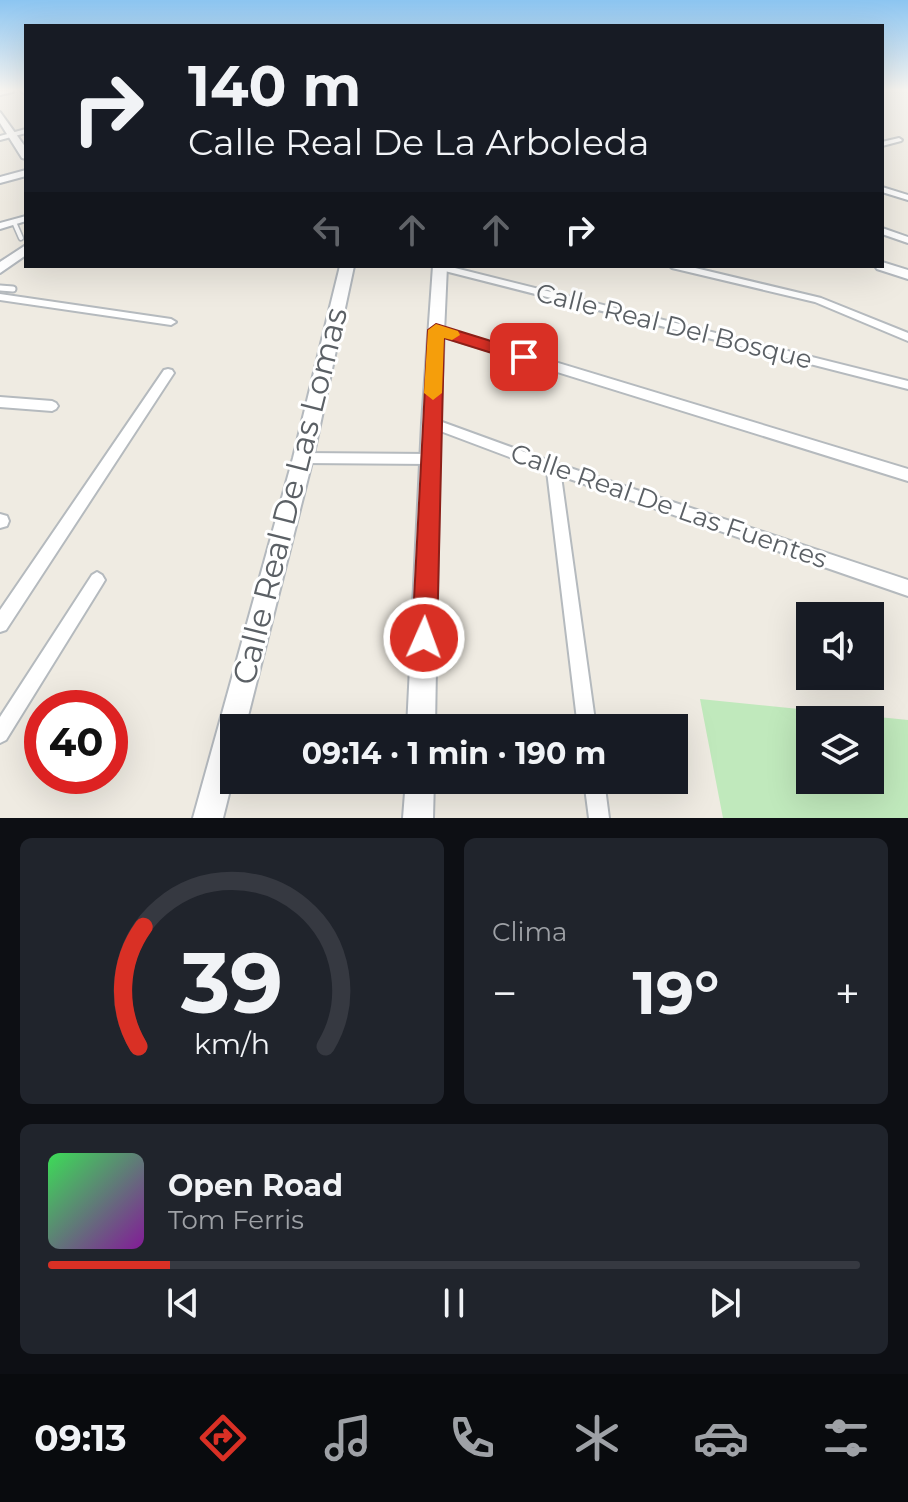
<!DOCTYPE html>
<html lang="es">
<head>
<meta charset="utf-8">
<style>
	:root { --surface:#171b24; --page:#20242c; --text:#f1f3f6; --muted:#9ea1a6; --line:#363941; --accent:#d93025 }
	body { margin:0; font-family:Montserrat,sans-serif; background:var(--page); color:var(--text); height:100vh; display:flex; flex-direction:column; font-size:30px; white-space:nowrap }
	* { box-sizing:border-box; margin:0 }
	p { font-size:26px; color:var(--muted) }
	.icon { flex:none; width:44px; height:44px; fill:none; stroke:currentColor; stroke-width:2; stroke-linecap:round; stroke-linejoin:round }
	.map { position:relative; height:818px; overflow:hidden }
	.panel { display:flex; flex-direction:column; gap:20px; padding:20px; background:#0d0f14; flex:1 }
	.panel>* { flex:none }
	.top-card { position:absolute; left:24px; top:24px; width:860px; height:244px; border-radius:0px; box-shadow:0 8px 32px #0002; background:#171b24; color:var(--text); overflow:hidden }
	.buttons { position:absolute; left:796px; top:602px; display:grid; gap:16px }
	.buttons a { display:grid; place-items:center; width:88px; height:88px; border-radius:0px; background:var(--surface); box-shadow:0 8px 32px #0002; font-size:40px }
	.speed { position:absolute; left:24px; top:690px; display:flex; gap:16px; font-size:40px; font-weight:700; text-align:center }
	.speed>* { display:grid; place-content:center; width:104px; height:104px; border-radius:50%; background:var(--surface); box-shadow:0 8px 32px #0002; line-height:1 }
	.speed .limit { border:12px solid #d22; background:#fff; color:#111 }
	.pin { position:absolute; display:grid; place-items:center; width:68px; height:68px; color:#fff; margin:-34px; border-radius:16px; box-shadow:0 4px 12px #0006 }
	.me { position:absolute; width:88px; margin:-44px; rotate:2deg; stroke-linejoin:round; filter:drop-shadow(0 0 6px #0008) }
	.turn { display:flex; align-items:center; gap:28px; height:168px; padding:0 32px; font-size:36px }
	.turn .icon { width:104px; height:104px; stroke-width:2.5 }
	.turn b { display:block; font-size:56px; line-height:68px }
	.lanes { display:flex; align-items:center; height:76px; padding:0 32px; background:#0003; justify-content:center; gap:40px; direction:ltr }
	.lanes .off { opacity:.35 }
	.big { font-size:60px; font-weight:700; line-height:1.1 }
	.panel .card { flex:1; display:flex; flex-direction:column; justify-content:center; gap:12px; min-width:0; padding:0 28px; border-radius:12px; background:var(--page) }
	.panel .dial { align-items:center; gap:0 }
	.dial svg { height:208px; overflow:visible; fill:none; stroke:var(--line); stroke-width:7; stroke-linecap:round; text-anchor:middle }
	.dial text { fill:var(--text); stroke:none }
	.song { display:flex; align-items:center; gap:24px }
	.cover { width:96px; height:96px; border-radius:12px; background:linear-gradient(135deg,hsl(130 70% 55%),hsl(290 70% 35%)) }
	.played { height:8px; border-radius:4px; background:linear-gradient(90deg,var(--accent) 15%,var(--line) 15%) }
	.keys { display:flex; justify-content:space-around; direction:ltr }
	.heat { display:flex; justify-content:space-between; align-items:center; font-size:44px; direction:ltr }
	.panel .tiles { flex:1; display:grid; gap:20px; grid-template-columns:1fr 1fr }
	.card:last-child { grid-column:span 2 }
	.trip { position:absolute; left:220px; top:714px; width:468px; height:80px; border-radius:0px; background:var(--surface); box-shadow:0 8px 32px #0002; font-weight:700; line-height:80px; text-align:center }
	.tab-bar { display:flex; height:128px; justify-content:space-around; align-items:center; background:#090b0e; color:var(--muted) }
	.tab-bar .icon { width:56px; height:56px }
	.tab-bar .selected { color:var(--accent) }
	.tab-bar b { font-size:36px; color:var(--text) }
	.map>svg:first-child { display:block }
	.green { fill:#c0e9bc; fill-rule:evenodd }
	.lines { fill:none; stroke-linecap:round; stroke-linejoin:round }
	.lane-far1-casing { stroke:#b5babe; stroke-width:7 }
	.lane-casing { stroke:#b5babe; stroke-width:9 }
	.street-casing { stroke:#b5babe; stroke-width:4 }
	.secondary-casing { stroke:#b4b9be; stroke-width:4 }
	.lane-far1 { stroke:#fff; stroke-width:4 }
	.lane { stroke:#fff; stroke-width:5 }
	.street { fill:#fff; fill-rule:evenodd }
	.secondary { fill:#fff; fill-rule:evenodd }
	.route { fill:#d93025; stroke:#8d1f18; stroke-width:2 }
	.slow { fill:#f59e0b }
	.labels { text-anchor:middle; stroke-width:6; stroke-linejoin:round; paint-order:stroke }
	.street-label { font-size:26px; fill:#5b6065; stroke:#fff }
	.near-street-label { font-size:32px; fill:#5b6065; stroke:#fff }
</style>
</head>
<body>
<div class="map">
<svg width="908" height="818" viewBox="0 0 908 818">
	<rect width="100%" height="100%" fill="#efebe2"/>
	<path class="green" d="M700,699L908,720V818H723ZM810,720H870V780H810Z"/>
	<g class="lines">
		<g class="lane-far1-casing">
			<path id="lane-far1" d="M14,222L21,238"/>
		</g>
		<g class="lane-casing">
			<path id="lane" d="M0,288L13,289"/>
		</g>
		<g class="street-casing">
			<path id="street" d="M13,90V92L0,95V91Z
				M26,129V133L0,140V136Z
				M899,138L902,140L901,141L882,146V142Z
				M882,187L908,195V200L882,192Z
				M26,216V221L0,229V223Z
				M882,228L908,237V243L882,234Z
				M436,266H447L908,381V389L437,269Z
				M670,266H687L821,298L908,333V341L815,302L672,268Z
				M0,294L171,319L176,322L171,325L0,300Z
				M436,326L908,469V481L432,333L431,330L432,327Z
				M168,369L172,370L174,373L172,376L6,630L0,632V610L164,370Z
				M0,397L52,401L56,403L58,406L56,409L52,411L0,407Z
				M431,418L555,463L908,580V596L561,476L596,728H578L547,471L427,426L425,423L427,420Z
				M303,453L430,454L435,455L436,459L435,463L430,464L303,463L298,462L297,458L298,454Z
				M0,514L7,516L9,521L7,526L0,528Z
				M97,572L102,575L105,580L102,585L6,740L0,743V717L92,575Z
				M584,780H604L609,818H589Z"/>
		</g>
		<g class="secondary-casing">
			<path id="secondary" d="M20,90H26V95Z
				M0,112L26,148V159L22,158L0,123Z
				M26,170V176L0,183V177Z
				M26,245V255L0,273V262Z
				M882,262L908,270V279L877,269L875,266H882Z
				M340,266H354L313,458L245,728H234V774L223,818H193L293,458Z
				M433,266H447L440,423L435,728H407L422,423Z
				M406,780H434L433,818H403Z"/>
		</g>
		<use href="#lane-far1" class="lane-far1"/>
		<use href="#lane" class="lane"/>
		<use href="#street" class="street"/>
		<use href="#secondary" class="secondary"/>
	</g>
	<linearGradient id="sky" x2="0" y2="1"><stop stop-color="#8cc5f1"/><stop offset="0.44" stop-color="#f8f6f2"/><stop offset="1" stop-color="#f8f6f2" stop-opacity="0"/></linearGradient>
	<rect width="908" height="204" fill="url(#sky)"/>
	<path class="route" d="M436,324L530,353L533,357L524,363L444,338L437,638L433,647L424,651L415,647L412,638L428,330Z"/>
	<path class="slow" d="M436,324L458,331L460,335L452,340L444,338L442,393L433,400L424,393L428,330Z"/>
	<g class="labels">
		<g class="street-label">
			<text transform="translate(674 326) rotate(14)" y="9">Calle Real Del Bosque</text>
			<text transform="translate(669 506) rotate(19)" y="9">Calle Real De Las Fuentes</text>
		</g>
		<g class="near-street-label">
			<text transform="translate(290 496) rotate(-76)" y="11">Calle Real De Las Lomas</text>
		</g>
	</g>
</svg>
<div class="buttons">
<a><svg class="icon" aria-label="sound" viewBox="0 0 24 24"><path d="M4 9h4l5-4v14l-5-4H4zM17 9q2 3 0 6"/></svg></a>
<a><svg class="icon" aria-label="layers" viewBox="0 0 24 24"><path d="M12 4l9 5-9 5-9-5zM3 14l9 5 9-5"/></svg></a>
</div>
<div class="speed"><div class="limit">40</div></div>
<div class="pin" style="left:524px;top:357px;background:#d93025"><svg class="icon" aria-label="arrive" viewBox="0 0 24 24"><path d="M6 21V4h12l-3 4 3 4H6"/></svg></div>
<svg class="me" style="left:424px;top:638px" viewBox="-20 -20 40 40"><circle r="17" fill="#d93025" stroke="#fff" stroke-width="3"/><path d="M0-11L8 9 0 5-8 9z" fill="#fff"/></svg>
<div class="trip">09:14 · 1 min · 190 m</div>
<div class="top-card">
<div class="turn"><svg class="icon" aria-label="right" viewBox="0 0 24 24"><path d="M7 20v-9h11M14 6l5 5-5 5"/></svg><div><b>140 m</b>Calle Real De La Arboleda</div></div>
<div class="lanes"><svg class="icon off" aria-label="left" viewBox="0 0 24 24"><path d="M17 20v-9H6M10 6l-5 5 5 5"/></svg><svg class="icon off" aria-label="ahead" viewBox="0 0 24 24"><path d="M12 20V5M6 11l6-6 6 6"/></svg><svg class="icon off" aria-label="ahead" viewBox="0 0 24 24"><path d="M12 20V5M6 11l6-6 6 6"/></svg><svg class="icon" aria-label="right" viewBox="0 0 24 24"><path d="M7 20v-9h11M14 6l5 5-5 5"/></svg></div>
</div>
</div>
<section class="panel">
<div class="tiles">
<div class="card dial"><svg viewBox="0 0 100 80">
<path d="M14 69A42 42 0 1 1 86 69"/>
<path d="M14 69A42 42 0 0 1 16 23" stroke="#d93025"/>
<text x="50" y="56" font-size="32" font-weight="700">39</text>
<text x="50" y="72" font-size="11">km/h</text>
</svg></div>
<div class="card"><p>Clima</p>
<div class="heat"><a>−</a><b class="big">19°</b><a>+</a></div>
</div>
<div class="card">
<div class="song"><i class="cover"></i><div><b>Open Road</b><p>Tom Ferris</p></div></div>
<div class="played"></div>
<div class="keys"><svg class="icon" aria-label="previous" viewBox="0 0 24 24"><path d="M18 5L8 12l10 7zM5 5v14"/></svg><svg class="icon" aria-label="pause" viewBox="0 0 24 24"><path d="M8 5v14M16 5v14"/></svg><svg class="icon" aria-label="next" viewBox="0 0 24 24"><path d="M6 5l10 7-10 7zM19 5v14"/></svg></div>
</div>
</div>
</section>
<nav class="tab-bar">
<b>09:13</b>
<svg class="icon selected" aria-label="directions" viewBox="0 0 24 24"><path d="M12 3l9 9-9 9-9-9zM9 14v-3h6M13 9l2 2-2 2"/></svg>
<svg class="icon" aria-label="music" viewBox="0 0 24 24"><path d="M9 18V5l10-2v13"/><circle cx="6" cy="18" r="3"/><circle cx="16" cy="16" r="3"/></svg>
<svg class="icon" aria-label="phone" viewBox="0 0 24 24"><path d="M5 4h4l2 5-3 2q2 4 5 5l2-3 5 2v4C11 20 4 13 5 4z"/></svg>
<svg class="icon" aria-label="climate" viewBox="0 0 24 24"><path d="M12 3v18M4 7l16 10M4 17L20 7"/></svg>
<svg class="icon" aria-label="car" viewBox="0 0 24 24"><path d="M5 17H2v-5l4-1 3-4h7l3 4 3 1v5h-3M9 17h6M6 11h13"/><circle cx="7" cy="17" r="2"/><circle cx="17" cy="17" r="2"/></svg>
<svg class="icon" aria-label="filters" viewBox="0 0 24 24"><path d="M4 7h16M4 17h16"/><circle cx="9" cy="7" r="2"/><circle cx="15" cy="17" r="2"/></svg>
</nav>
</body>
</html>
